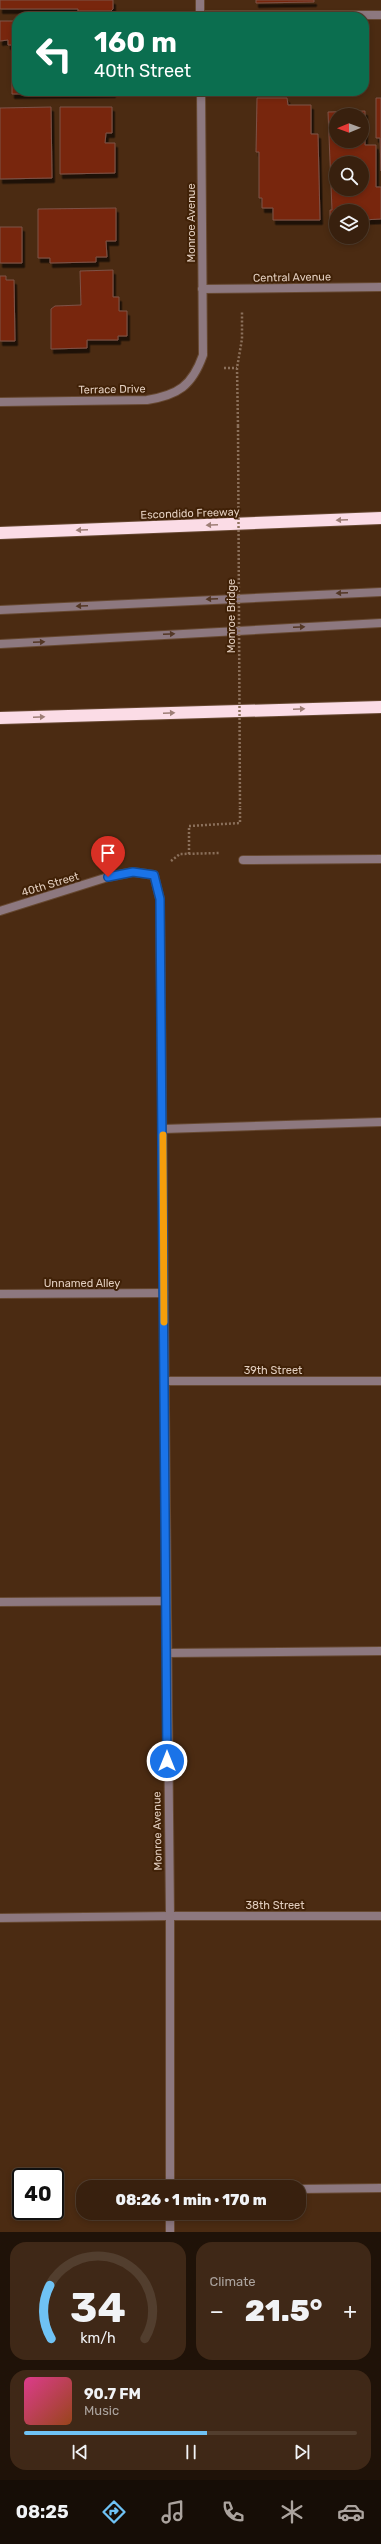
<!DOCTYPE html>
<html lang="en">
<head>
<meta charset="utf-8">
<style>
	:root { --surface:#38200e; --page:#3f2817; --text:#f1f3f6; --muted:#aba39e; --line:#523e2e; --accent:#6fc2f4 }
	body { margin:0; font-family:Rubik,sans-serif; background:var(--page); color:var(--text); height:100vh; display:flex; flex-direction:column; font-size:15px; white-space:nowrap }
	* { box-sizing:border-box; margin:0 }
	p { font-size:13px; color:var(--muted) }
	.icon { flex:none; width:22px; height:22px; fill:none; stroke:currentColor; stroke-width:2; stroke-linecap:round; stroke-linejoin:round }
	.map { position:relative; height:2232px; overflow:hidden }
	.drawer { display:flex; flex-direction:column; gap:10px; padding:10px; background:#1f1208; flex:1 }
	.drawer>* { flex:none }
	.top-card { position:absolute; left:12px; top:12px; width:357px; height:84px; border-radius:16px; box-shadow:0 2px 6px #0003,0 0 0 1px var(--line); background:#0b6e4f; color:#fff; overflow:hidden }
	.needle { width:26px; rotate:269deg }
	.tools { position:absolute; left:329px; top:108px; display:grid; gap:8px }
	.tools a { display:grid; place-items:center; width:40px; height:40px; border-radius:50%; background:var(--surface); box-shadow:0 2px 6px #0003,0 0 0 1px var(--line); font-size:20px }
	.speed { position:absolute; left:12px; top:2168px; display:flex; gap:8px; font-size:20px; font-weight:700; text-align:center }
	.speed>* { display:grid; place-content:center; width:52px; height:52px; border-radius:50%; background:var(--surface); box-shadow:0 2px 6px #0003,0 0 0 1px var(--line); line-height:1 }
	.speed .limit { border:2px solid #111; border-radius:6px; background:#fff; color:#111 }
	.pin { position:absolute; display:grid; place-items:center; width:34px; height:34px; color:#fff; margin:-41px -17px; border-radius:50% 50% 50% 0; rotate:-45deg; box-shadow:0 0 4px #0007 }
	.pin .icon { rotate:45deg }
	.me { position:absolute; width:44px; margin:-22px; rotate:0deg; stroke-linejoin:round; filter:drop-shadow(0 0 3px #0008) }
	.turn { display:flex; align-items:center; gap:14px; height:84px; padding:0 16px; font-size:18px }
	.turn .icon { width:52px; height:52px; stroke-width:2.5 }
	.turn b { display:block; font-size:28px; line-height:34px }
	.big { font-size:30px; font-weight:800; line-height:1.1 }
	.drawer .widget { flex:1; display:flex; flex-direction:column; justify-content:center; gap:6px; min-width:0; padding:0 14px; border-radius:16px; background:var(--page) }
	.drawer .dial { align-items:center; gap:0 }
	.dial svg { height:104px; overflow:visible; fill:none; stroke:var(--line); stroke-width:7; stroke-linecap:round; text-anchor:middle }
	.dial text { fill:var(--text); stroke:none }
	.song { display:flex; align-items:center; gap:12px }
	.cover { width:48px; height:48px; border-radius:6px; background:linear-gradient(135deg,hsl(330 70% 55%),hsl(20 70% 35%)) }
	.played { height:4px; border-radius:2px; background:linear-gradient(90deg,var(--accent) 55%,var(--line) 55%) }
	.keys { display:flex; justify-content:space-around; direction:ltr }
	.heat { display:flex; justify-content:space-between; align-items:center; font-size:22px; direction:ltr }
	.drawer .tiles { flex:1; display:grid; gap:10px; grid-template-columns:1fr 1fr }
	.widget:last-child { grid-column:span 2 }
	.trip { position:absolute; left:76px; top:2180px; width:230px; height:40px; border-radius:16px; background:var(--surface); box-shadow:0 2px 6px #0003,0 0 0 1px var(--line); font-weight:800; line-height:40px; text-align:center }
	.tabs { display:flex; height:64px; justify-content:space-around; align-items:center; background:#160d06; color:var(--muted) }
	.tabs .icon { width:28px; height:28px }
	.tabs .active { color:var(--accent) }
	.tabs b { font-size:18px; color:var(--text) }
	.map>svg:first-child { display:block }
	.building { fill:#78270f; stroke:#7d5246; fill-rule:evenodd; filter:url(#shadow) }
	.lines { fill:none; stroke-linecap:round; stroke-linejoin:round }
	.service-casing { stroke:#664831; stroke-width:10 }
	.minor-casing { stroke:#664831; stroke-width:10 }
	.tertiary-casing { stroke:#664831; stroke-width:10 }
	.motorway-casing { stroke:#664831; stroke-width:14 }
	.path { stroke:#8b705b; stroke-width:2.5; stroke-dasharray:2 2; stroke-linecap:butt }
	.service { stroke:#8d787f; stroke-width:8 }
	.minor { stroke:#8d787f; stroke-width:8 }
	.tertiary { stroke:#8d787f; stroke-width:8 }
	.motorway { stroke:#fbdce6; stroke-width:12 }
	.path-bridge { stroke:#8b705b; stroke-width:2.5; stroke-dasharray:2 2; stroke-linecap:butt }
	.oneway { fill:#9e7e76 }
	.oneway2 { fill:#533725 }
	.route-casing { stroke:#114b97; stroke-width:10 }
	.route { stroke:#1a73e8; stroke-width:7 }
	.slow { stroke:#f59e0b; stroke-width:7 }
	.labels { text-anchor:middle; stroke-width:4; stroke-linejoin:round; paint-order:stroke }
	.street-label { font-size:11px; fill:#e2cebf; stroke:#402107 }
</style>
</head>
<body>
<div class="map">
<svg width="381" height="2232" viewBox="0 0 381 2232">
	<defs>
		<filter id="shadow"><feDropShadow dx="2.5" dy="4.5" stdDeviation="0" flood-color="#0009"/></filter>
	</defs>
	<rect width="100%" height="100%" fill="#4b2b12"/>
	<path class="building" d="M0,0H113V9L111,11H78V9H0Z
		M256,0H314V2L256,3Z
		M0,21H17V45H8V40L0,41Z
		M12,61H17V91H113V93L12,94Z
		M257,98H287L288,105H311V134H318L320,220H273V208H262V198H259V152H256Z
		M376,98H381V171L380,138H376Z
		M51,107L52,178L0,179V108Z
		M60,107H112V133H106L105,143H115V173L60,174Z
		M365,111V145H376V187H381V219L362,220V211H336V220H330V210H332L328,112ZM336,115H362V141H336ZM336,163H362V189H336Z
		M116,208V241H106L107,257H96V262L50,263V258H38V209Z
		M0,227H22V263H0Z
		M113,270V297H119V311H127V336H118V340H87V348L51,349V309L55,306L81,305L80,271Z
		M0,276H6V280H14L15,341H0Z"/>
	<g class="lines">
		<g class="service-casing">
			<path id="service" d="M200,15H381
				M0,610L381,592
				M0,644L381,623
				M163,1129L381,1122
				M0,1294L164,1293
				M167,1653L381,1651
				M0,1918L170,1916
				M299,2189L381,2188"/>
		</g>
		<g class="minor-casing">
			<path id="minor" d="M200,0V17
				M202,289L381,287
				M0,402L147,400C178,395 192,386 203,355L201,91
				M243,860L381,859
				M165,1381H381
				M0,1602L166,1601
				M170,1916H381"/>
		</g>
		<g class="tertiary-casing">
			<path id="tertiary" d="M0,911L108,877L133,872L154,875L160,899L170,1916V2187
				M170,2213V2232"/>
		</g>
		<g class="motorway-casing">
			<path id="motorway" d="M0,533L381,518
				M0,718L381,707"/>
		</g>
		<path class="path" d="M224,368H237
			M238,426L237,368L242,339V311
			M189,854V826L240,823V807
			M171,861L180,854L220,853"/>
		<use href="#service" class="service"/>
		<use href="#minor" class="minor"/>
		<use href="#tertiary" class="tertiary"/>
		<use href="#motorway" class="motorway"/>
		<path class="path-bridge" d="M238,426L240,807"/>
	</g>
	<defs><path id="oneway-solid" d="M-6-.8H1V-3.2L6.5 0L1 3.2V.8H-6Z"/></defs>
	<g class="oneway">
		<use href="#oneway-solid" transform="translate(342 520) rotate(178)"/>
		<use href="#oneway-solid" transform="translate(212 525) rotate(178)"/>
		<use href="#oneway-solid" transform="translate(82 530) rotate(178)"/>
		<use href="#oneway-solid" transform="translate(299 709) rotate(-2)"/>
		<use href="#oneway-solid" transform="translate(169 713) rotate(-2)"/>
		<use href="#oneway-solid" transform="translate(39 717) rotate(-2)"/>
	</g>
	<g class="oneway2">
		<use href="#oneway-solid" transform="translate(342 593) rotate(177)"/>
		<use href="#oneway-solid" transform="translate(212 599) rotate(177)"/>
		<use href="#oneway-solid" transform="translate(82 606) rotate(177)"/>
		<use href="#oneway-solid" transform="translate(299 627) rotate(-3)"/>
		<use href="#oneway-solid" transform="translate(169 634) rotate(-3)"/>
		<use href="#oneway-solid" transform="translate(39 642) rotate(-3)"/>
	</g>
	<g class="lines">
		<g class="route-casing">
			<path id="route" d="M108,877L133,872L154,875L160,899L167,1761"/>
		</g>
		<use href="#route" class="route"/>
		<path class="slow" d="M163,1135L164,1322"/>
	</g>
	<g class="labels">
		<g class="street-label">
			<text transform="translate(191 223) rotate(-90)" y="4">Monroe Avenue</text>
			<text transform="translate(292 277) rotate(-1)" y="4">Central Avenue</text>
			<text transform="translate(112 389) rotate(-1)" y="4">Terrace Drive</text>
			<text transform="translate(190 513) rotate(-2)" y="4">Escondido Freeway</text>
			<text transform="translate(231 616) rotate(-90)" y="4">Monroe Bridge</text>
			<text transform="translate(50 884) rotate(-17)" y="4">40th Street</text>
			<text x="82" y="1287">Unnamed Alley</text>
			<text x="273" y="1374">39th Street</text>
			<text transform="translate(157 1831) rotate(-91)" y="4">Monroe Avenue</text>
			<text x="275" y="1909">38th Street</text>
		</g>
	</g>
</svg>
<div class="tools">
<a><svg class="needle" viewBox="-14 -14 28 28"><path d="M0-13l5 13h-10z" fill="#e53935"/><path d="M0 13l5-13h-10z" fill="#aba39e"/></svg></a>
<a><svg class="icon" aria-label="search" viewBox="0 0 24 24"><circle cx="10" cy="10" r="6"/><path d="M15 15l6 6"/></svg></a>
<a><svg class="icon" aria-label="layers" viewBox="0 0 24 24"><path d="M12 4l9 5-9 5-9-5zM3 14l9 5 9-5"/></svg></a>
</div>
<div class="speed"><div class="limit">40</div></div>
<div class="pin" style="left:108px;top:877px;background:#d93025"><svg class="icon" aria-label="arrive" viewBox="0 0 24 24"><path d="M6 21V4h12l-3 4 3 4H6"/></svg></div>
<svg class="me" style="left:167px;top:1761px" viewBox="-20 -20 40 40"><circle r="17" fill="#1a73e8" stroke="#fff" stroke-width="3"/><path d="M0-11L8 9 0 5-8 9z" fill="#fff"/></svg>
<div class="trip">08:26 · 1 min · 170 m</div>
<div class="top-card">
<div class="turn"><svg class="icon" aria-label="left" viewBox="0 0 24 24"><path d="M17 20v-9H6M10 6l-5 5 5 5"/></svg><div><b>160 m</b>40th Street</div></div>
</div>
</div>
<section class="drawer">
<div class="tiles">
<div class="widget dial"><svg viewBox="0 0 100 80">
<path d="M14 69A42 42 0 1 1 86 69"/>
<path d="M14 69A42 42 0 0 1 13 28" stroke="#6fc2f4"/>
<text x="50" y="56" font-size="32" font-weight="700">34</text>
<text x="50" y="72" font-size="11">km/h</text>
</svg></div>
<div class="widget"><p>Climate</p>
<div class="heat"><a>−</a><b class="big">21.5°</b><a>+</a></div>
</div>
<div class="widget">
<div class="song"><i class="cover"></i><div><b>90.7 FM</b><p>Music</p></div></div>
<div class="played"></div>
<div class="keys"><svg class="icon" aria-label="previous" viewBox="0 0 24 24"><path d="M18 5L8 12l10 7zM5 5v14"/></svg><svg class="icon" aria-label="pause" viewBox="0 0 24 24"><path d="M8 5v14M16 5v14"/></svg><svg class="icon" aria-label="next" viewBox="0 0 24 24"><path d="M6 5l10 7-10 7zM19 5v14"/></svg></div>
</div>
</div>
</section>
<nav class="tabs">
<b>08:25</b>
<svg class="icon active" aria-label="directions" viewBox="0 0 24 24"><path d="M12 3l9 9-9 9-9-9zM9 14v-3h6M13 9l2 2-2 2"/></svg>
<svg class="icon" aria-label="music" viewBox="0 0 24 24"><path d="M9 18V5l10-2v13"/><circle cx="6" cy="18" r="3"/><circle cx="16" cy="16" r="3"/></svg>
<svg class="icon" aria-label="phone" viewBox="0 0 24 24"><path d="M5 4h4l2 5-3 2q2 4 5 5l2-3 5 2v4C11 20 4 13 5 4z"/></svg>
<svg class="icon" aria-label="climate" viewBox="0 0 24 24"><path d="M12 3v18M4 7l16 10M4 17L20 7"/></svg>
<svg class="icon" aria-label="car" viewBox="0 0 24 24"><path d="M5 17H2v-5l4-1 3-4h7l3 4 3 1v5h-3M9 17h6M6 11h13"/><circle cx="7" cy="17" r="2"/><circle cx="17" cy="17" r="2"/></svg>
</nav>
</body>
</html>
